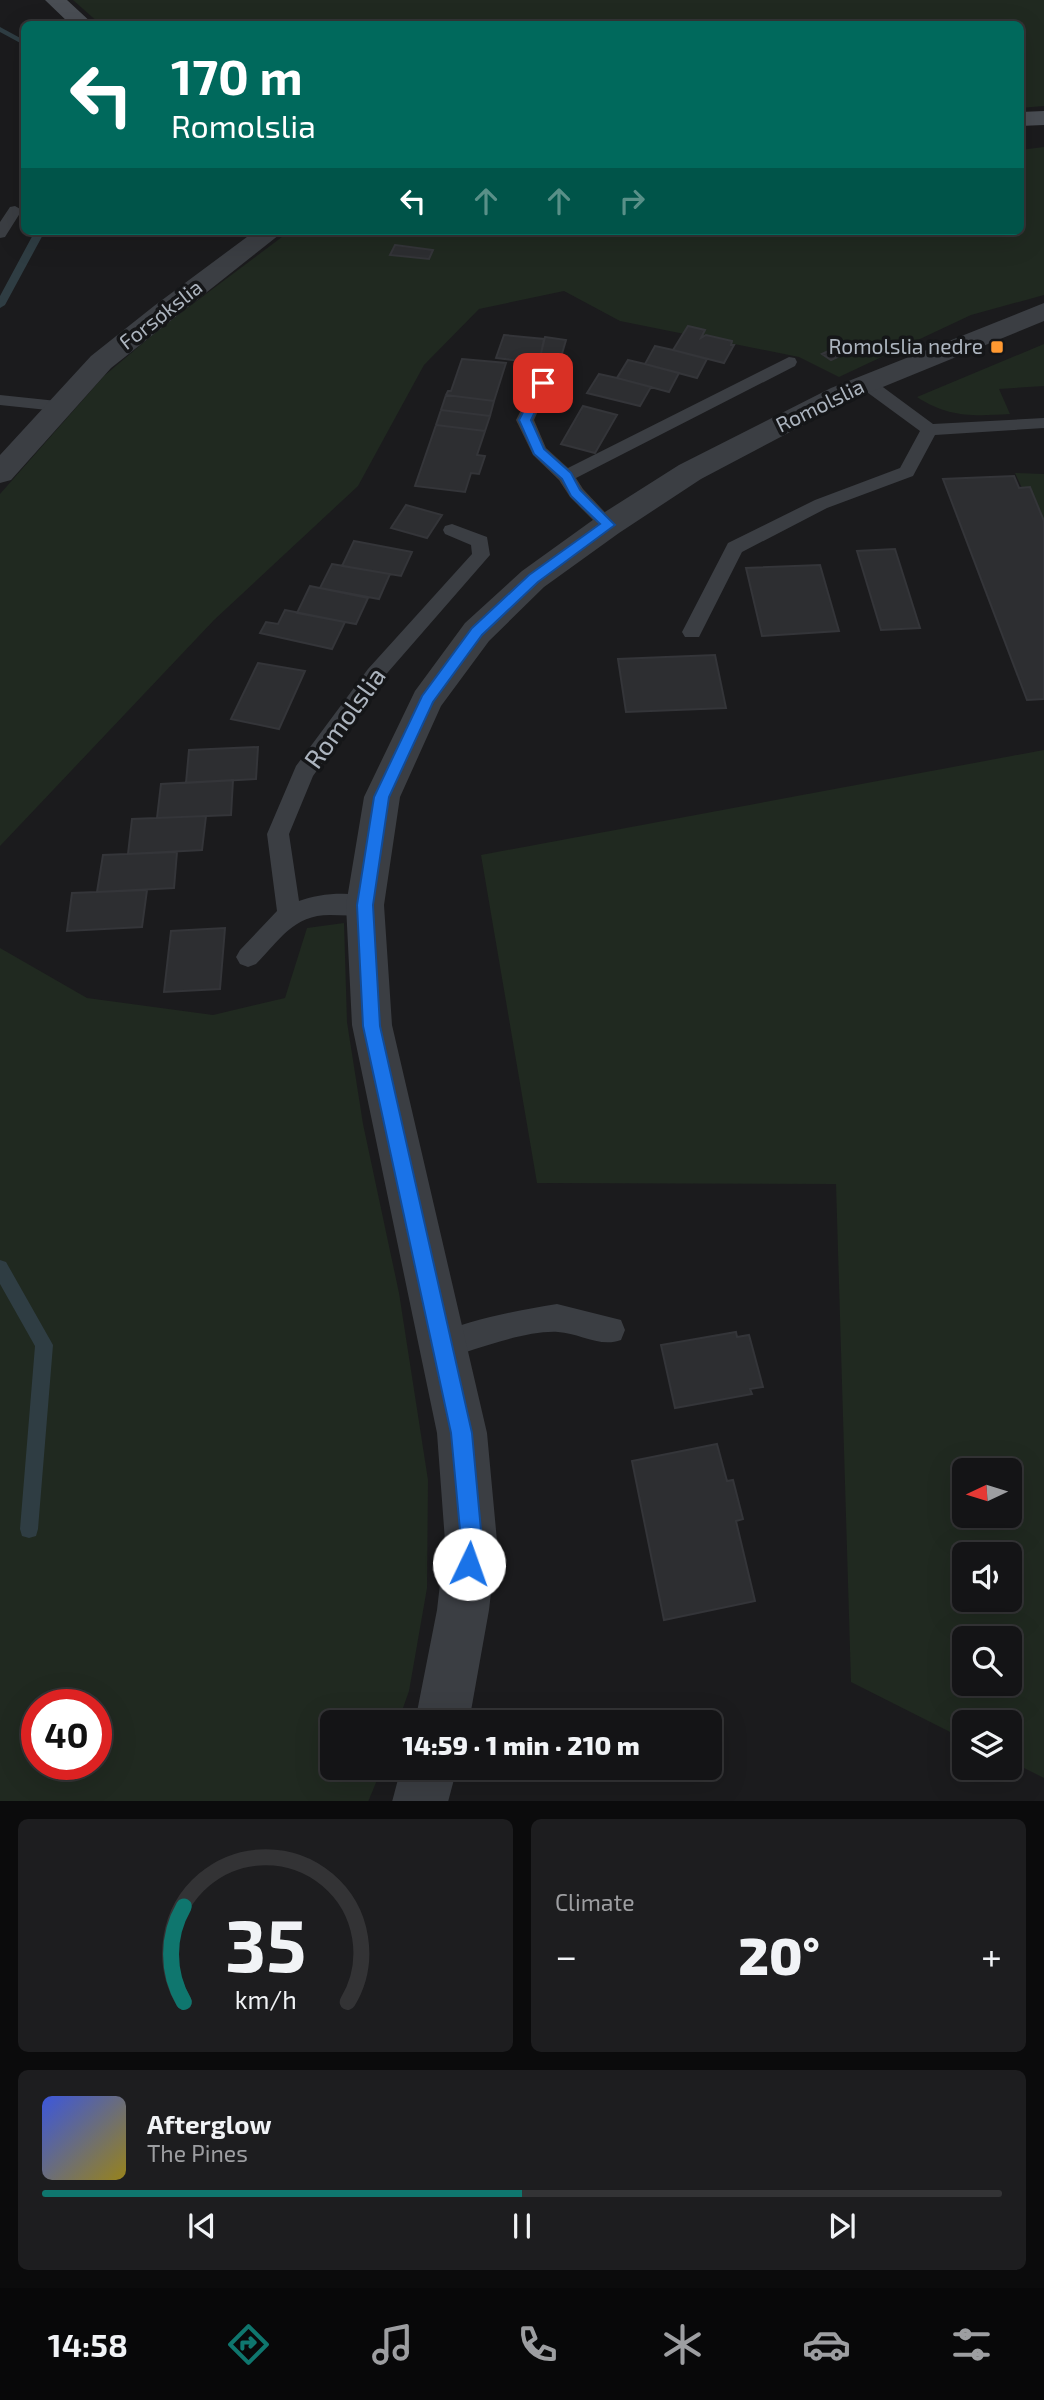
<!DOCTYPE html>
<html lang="en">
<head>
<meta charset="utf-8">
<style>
	:root { --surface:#141416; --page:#1d1d1f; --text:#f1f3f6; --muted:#9d9ea1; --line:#333335; --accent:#0f766e }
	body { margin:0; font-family:"Exo 2",sans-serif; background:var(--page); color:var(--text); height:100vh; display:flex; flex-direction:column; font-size:26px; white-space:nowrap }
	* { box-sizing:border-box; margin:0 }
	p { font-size:23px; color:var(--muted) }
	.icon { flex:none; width:38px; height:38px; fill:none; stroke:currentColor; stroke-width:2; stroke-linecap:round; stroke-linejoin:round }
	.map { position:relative; height:1801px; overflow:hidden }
	.panel { display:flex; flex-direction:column; gap:18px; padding:18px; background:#0b0b0c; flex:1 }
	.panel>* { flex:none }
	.top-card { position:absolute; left:21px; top:21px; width:1003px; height:214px; border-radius:10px; box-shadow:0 7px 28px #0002,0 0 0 2px var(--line); background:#00695c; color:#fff; overflow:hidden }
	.needle { width:46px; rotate:266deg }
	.tools { position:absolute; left:952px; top:1458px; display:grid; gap:14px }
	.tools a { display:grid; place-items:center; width:70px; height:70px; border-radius:10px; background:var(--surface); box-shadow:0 7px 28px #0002,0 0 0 2px var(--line); font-size:35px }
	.speed { position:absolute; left:21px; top:1689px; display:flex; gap:14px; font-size:35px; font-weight:700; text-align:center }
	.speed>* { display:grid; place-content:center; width:91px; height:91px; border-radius:50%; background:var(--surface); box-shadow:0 7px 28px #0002,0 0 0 2px var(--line); line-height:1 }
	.speed .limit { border:10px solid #d22; background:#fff; color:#111 }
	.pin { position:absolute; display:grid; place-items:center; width:60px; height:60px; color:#fff; margin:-30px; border-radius:14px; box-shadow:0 4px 10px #0006 }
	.me { position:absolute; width:77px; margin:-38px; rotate:3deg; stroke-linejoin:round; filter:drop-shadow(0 0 5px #0008) }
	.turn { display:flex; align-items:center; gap:24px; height:147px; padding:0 35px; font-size:32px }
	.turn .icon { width:91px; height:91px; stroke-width:2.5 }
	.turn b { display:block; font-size:49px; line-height:60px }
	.lanes { display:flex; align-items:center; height:66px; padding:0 35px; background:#0003; justify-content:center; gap:35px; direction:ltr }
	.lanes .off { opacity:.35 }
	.big { font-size:52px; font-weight:800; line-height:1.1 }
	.panel .tile { flex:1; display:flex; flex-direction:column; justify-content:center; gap:10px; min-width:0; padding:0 24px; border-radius:10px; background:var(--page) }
	.panel .dial { align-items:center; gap:0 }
	.dial svg { height:182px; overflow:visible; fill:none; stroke:var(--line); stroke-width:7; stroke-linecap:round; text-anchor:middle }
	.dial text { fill:var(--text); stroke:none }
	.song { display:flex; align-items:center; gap:21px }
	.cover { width:84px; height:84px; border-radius:10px; background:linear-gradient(135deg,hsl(230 70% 55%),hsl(50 70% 35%)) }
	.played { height:7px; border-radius:4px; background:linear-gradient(90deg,var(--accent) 50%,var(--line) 50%) }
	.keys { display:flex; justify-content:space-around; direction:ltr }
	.heat { display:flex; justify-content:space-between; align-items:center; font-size:38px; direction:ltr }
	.panel .tiles { flex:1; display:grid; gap:18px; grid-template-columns:1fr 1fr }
	.tile:last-child { grid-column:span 2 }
	.trip { position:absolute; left:320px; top:1710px; width:402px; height:70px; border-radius:10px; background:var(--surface); box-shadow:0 7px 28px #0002,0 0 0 2px var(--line); font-weight:800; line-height:70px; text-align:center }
	.menu { display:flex; height:112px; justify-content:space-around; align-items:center; background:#080809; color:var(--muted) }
	.menu .icon { width:49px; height:49px }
	.menu .active { color:var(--accent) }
	.menu b { font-size:32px; color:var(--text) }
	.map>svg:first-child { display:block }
	.green { fill:#202920; fill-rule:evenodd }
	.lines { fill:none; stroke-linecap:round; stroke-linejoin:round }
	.stream { fill:#2f3d43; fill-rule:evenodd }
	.building { fill:#2d2e31; stroke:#343539; stroke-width:2 }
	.service { fill:#3b3e43; fill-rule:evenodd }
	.tertiary { fill:#3b3e43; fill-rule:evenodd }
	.secondary { fill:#494d53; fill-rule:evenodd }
	.route { fill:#1a73e8; stroke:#114b97; stroke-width:2 }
	.poi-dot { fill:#ff9931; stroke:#151618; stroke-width:2.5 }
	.labels { text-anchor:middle; stroke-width:7; stroke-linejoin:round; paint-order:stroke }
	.far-street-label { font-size:21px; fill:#acb4be; stroke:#151618 }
	.far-poi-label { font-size:21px; fill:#acb4be; stroke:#151618; text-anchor:end }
	.street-label { font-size:26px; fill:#acb4be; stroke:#151618 }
</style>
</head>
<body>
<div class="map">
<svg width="1044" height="1802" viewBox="0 0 1044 1802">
	<rect width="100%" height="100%" fill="#1b1b1d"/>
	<path class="green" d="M73,0H1044V106L1020,108V24H100Z
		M1044,147V295L971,315L839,377L799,357L620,321L564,291L479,309L424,365L358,486L214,620L0,846V494L104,376L162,327L290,231H1020V150Z
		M1044,344V386L999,389L1010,414C974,416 949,418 917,397Z
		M1015,473L1044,474V535Z
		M1044,750V1778L1010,1761V1722H964V1739L851,1682L836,1184L537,1183L481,855ZM1010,1470V1516H964V1470ZM1010,1554V1600H964V1554ZM1010,1638V1684H964V1638Z
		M344,923L347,1022L363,1124L399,1293L428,1480L427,1588L409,1691L398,1722H332V1768H382L368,1802L0,1801V948L87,998L213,1015L285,998L307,928ZM96,1704V1764H37V1704Z"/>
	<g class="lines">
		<path class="stream" d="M0,27L24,40V45L0,32Z
			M35,231H45L5,305L0,308V296Z
			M0,1260L6,1262L53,1345L38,1529L36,1536L29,1538L22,1536L20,1529L35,1346L0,1284Z"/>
	</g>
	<path class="building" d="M395,245L433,250L429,259L390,255Z
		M688,326L705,330L701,338L706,335L732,341L731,345H734L724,363L673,350Z
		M504,335L544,339L539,363L496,358Z
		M545,337L566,340L559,364L539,362Z
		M846,343L855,349L831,360L822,354Z
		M655,346L673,350L707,359L697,378L645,364Z
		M462,359L506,363L494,401L446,395L448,391H451Z
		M628,360L645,364L679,373L669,392L617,378Z
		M599,374L617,378L651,387L640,406L587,393Z
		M446,395L494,401L490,416L441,410Z
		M583,406L617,415L595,453L561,444Z
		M441,410L490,416L485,431L436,425Z
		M436,425L485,431L477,455L485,456L479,474L471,473L465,492L415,486Z
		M1014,476L1019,488L1030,487L1044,521V699L1027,700L943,479Z
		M406,505L442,515L427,538L391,528Z
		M354,541L412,552L401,576L342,566Z
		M895,549L920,628L881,630L857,551Z
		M332,564L390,574L379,599L320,588Z
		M820,565L839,631L762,636L746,568Z
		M310,586L368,598L356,624L297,613Z
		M285,610L345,622L332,649L260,633L266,622L278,624Z
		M715,655L726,708L626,712L618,659Z
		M258,663L305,671L279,729L231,719Z
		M258,747L256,779L186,783L189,750Z
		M233,780L231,815L157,818L161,784Z
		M206,816L202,850L128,854L132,819Z
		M177,852L174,888L97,892L103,855Z
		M147,890L142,927L67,931L72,893Z
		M225,928L220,989L164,992L171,931Z
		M736,1332L737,1337L749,1335L763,1387L750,1389L752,1394L675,1408L661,1345Z
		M717,1444L727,1481L733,1480L743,1519L736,1521L755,1601L664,1620L632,1461Z"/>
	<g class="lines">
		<path class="service" d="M15,206L22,210L5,237L0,238V222L10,207Z
			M789,357L795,358L797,362L795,366L576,478L583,489L617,525L614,529H602L570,497L559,480L533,455L516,420L537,378H549L551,382L534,420L546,448L568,468Z
			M866,378L872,379L933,424L1044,418V428L935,435L913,476L827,508L742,552L699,637H685L682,632L728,543L815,500L900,468L920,431L860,387L858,383Z
			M0,395L57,401L65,406L57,411L0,405Z
			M452,524L487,537L490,555L382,679L313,776L289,834L299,901C319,893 352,891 373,898L376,905L373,912C359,917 344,915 330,915C293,915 280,940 256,964L248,967L240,964L236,957L240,950L277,911L267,834L296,766L368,669L472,554L471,545L445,534L443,530L445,526Z
			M557,1304L621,1320L625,1330L621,1340C600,1348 579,1333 558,1332C526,1330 473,1350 442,1360L432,1356L428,1346L432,1336C472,1319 514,1311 557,1304Z"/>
		<path class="tertiary" d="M255,231H284L111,368L11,480L0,483V455L91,356L154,306Z
			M1044,303V321L851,400L701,479L619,533L544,587L489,641L441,706L400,797L384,905L392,1025L487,1433L497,1541L489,1610L469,1722H415L437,1610L445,1541L437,1433L352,1025L346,905L364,797L415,691L465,623L522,571L597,517L679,465L831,388Z
			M401,1768H457L448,1802H392Z"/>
		<path class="secondary" d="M45,0H67L93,24H70Z
			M1044,111V125L1020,126V112Z"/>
	</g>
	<path class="route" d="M543,379L549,383L531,420L544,449L571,473L580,490L615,525L538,582L482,635L433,702L389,797L373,905L380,1026L472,1433L482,1541L476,1572L469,1575L461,1572L458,1564L461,1541L451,1433L363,1026L357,905L374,797L422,696L472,628L529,575L600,524L571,496L562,479L534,454L519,420L538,383Z"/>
	<rect class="poi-dot" x="990" y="340" width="14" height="14" rx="3.5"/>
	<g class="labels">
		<g class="far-street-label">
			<text transform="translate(161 315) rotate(-38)" y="7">Forsøkslia</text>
			<text transform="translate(820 406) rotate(-26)" y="7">Romolslia</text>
		</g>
		<g class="far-poi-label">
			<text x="983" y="354">Romolslia nedre</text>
		</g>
		<g class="street-label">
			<text transform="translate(345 718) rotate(-54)" y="9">Romolslia</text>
		</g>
	</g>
</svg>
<div class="tools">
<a><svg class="needle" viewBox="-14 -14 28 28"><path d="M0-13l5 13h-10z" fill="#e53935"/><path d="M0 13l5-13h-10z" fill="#9d9ea1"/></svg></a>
<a><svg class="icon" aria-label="sound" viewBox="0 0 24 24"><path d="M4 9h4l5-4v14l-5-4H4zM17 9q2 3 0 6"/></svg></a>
<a><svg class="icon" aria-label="search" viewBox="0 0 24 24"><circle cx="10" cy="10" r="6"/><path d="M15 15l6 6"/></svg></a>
<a><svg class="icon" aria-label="layers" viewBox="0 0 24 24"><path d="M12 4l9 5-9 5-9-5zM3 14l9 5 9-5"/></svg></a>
</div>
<div class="speed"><div class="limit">40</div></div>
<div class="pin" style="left:543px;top:383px;background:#d93025"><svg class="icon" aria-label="arrive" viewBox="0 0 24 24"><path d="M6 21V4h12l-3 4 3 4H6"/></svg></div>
<svg class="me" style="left:469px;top:1564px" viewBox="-20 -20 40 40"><circle r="19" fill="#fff"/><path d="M0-13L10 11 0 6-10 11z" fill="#1a73e8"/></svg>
<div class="trip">14:59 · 1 min · 210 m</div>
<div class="top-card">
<div class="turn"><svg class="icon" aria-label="left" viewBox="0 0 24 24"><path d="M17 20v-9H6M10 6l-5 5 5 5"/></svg><div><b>170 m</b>Romolslia</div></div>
<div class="lanes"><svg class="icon" aria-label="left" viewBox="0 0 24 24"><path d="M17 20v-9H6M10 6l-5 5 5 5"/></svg><svg class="icon off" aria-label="ahead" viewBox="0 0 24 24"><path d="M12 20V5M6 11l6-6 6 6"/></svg><svg class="icon off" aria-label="ahead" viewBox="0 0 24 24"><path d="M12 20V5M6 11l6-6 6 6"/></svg><svg class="icon off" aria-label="right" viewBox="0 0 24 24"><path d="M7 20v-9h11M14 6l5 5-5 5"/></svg></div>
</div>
</div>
<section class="panel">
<div class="tiles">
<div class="tile dial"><svg viewBox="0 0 100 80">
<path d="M14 69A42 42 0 1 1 86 69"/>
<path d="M14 69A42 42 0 0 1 14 27" stroke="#0f766e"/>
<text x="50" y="56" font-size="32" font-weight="700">35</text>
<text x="50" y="72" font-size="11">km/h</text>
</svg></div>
<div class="tile"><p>Climate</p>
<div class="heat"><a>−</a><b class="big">20°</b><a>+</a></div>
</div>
<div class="tile">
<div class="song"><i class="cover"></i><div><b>Afterglow</b><p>The Pines</p></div></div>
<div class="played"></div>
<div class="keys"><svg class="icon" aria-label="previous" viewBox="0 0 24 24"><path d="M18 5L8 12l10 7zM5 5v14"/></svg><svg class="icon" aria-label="pause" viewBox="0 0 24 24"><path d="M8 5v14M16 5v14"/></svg><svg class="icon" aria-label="next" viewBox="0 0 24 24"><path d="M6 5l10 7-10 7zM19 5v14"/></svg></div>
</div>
</div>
</section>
<nav class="menu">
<b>14:58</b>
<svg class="icon active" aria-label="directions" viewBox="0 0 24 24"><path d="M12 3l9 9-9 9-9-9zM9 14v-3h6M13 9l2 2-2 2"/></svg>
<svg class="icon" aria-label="music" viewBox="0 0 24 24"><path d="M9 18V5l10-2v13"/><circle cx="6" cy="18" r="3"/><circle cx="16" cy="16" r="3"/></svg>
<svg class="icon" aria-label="phone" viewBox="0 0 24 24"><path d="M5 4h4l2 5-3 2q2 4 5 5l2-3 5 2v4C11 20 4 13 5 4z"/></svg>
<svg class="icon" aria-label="climate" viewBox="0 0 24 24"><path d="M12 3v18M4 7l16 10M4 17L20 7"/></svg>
<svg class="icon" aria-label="car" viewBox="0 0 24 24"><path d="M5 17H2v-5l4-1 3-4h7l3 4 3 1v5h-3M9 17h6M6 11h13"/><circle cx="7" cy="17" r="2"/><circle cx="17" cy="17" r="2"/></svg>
<svg class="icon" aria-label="filters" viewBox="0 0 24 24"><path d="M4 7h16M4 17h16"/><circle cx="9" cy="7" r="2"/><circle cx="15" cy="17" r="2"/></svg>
</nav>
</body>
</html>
